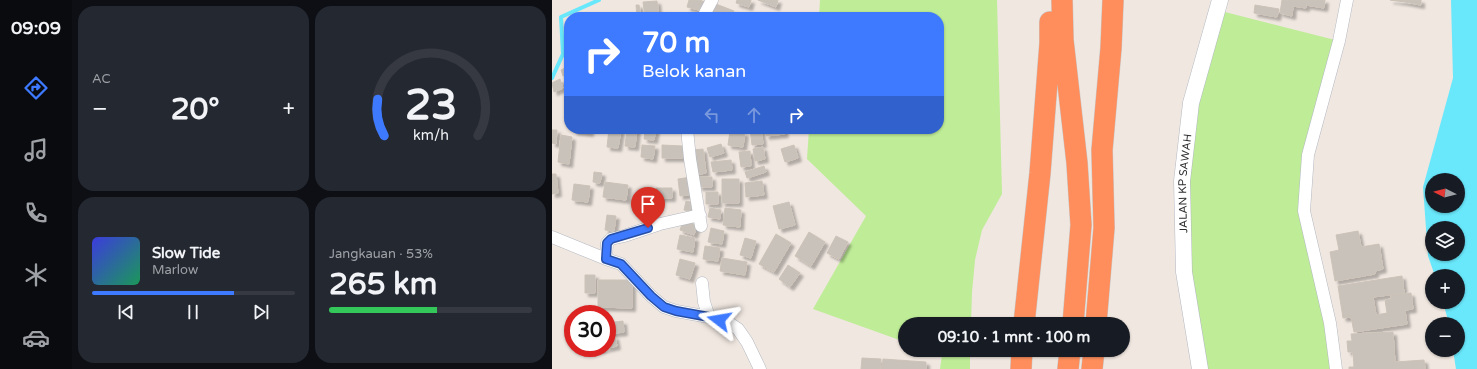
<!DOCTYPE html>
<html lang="id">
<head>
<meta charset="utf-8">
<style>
	:root { --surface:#171b24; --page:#242831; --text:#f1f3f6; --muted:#9ea1a6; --line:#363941; --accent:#3e7aff }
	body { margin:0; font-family:"Varela Round",sans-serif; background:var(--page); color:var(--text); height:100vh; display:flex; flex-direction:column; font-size:15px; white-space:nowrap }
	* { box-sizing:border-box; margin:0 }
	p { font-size:13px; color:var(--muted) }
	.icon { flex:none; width:22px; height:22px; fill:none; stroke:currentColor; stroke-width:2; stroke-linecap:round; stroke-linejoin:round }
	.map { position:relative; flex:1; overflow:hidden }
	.panel { display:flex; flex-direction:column; gap:6px; padding:6px; background:#0d0f14; width:480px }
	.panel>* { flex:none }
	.top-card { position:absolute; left:12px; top:12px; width:380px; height:122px; border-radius:16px; box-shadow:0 1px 3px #0004; background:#3e7aff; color:#fff; overflow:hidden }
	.needle { width:26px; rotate:276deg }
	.controls { position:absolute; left:873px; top:173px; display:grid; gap:8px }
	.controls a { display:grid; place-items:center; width:40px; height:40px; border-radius:50%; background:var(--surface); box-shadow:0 1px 3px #0004; font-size:20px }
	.speed { position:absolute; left:12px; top:305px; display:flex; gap:8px; font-size:20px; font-weight:700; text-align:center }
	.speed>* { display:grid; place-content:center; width:52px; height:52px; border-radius:50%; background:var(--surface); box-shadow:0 1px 3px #0004; line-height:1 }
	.speed .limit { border:6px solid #d22; background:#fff; color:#111 }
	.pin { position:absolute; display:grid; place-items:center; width:34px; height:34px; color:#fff; margin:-41px -17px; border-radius:50% 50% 50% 0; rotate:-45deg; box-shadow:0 0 4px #0007 }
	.pin .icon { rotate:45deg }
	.me { position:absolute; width:44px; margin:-22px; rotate:284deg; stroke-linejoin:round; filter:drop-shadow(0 0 3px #0008) }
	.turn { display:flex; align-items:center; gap:14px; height:84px; padding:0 12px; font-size:18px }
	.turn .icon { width:52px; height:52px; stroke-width:2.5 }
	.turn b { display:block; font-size:28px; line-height:34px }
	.lanes { display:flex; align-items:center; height:38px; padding:0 12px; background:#0003; justify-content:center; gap:20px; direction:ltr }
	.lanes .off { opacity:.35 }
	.big { font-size:30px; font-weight:700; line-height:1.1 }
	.panel .card { flex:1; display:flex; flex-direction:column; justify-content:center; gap:6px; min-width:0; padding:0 14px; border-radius:16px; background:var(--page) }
	.panel .dial { align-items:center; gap:0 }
	.dial svg { height:104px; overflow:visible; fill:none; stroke:var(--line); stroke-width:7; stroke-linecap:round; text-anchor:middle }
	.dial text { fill:var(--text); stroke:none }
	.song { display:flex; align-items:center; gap:12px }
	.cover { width:48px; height:48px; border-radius:6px; background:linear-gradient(135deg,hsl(240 70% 55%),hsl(150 70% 35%)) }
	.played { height:4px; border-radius:2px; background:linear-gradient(90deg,var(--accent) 70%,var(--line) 70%) }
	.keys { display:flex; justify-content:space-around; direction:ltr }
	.heat { display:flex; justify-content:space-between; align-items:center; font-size:22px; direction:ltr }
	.charge { height:6px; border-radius:3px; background:linear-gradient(90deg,#34c759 53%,var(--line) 0) }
	.panel .tiles { flex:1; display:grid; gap:6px; grid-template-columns:repeat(2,1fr) }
	.trip { position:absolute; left:346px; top:317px; width:232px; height:40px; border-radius:20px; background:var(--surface); box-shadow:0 1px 3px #0004; font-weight:700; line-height:40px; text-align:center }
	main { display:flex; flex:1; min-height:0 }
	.tabs { display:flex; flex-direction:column; width:72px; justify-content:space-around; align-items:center; background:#090b0e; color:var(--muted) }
	.tabs .icon { width:28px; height:28px }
	.tabs .active { color:var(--accent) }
	.tabs b { font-size:18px; color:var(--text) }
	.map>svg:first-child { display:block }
	.green { fill:#beec97 }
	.water { fill:#69e7fb; fill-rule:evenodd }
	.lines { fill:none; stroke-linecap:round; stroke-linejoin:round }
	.stream { stroke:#69e7fb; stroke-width:4 }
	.building { fill:#c8c2bb; stroke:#ccc3b8; filter:url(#shadow) }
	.street-casing { stroke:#b3b8c2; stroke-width:13 }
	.secondary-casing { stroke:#b3b8c2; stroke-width:17 }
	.highway-casing { stroke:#c9c9c9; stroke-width:22 }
	.street { stroke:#fff; stroke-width:12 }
	.secondary { stroke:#fff; stroke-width:16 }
	.highway { stroke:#ff8e5c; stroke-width:21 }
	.route-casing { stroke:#284fa6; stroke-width:10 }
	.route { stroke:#3e7aff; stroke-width:7 }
	.labels { text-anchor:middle; stroke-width:4; stroke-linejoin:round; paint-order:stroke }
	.street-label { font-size:11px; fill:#2e2e2e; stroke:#fff }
</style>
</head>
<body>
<main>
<nav class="tabs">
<b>09:09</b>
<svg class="icon active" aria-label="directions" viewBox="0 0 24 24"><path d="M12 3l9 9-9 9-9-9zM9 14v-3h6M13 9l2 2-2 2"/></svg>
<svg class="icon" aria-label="music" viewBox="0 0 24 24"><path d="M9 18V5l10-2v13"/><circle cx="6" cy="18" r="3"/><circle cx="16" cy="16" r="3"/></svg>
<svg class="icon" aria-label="phone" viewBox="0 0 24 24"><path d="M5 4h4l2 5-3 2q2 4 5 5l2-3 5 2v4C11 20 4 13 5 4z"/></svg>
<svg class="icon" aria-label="climate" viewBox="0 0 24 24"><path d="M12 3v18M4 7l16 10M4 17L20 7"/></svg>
<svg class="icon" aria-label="car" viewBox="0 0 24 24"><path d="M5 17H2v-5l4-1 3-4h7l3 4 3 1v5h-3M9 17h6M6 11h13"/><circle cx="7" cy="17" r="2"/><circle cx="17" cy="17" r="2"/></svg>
</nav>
<section class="panel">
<div class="tiles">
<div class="card"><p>AC</p>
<div class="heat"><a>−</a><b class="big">20°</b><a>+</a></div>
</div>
<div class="card dial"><svg viewBox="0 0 100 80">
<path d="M14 69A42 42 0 1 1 86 69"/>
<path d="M14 69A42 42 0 0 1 9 41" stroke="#3e7aff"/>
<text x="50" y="56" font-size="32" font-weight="700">23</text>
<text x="50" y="72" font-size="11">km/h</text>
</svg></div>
<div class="card">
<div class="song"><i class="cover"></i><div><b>Slow Tide</b><p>Marlow</p></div></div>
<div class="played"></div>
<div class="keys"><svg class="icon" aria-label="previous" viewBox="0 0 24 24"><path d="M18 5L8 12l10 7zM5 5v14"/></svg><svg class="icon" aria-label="pause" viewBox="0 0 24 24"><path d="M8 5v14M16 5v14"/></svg><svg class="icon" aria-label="next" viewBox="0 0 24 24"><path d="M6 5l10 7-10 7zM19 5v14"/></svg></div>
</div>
<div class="card"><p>Jangkauan · 53%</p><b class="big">265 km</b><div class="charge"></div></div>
</div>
</section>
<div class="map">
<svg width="925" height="369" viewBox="0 0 925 369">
	<defs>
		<filter id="shadow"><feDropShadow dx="3.5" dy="3.5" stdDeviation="1" flood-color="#0004"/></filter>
	</defs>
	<rect width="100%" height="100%" fill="#f0e7e0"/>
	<path class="green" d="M268,0H445L450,194L430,230L423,260L420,292L419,324H353V342L261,309L314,216L255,159L257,129H387V17H267Z
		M665,10L787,41L756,155L752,211L784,369H648L630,181Z
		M376,350H418V369H388L390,355Z"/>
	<path class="water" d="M899,0H925V369H904L901,350H906V324H897L891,302H906V276H883L876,256L871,187L901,78ZM880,180H906V206H880ZM880,228H906V254H880Z"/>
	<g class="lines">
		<path class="stream" d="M0,78L11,54L9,17L47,0"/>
	</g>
	<path class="building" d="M137,0H147L154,2L151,11L135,7Z
		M185,0H199L197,7L184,3Z
		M206,0H226L224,7Z
		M730,0H773L772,8L754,5V8L741,6L740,16L728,13Z
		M838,0H853V2Z
		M853,0H869V5L853,2Z
		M105,1L107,17H93L91,2Z
		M164,4L182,11L179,17H159Z
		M84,5H87L89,17H85Z
		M703,5L727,9L725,17L702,13Z
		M80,14V17H69V16Z
		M120,14L135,16V17H119Z
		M17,66V73L11,76L9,70Z
		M8,79L11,88L2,92L0,83Z
		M22,129H38V133L22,131Z
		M57,129L69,130L66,148L55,147Z
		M75,129H85L83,147L73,146Z
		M93,129H104L102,140L92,139Z
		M198,129H209L211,144L200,145Z
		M213,129H232L233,134L214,136Z
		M0,130H5L4,144L0,143Z
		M178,131L193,133L191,147L176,145Z
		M9,135L20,137L17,164L6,162Z
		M169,144L172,153L158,157L155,148Z
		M90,145L103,146L101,159L89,157Z
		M110,145L131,146V158H110Z
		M242,145L246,158L233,162L229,149Z
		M211,147L213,159L203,161L201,149Z
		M151,149L154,173L143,175L140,150Z
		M198,151L199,166L189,167L187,152Z
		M179,160L180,170L161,172L159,162Z
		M212,166L214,172L195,178L193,172Z
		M42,172L50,173L48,183L41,182Z
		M0,174H4L6,193L0,194Z
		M139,177L142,194L128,196L126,179Z
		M147,177H160V187H147Z
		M170,179H187V203H170Z
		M210,181L212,195L194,197L193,183Z
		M53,182L76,185L74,200L51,197Z
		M22,184L38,186L36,202L20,200Z
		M104,188H120V198H104Z
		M154,192H166V204H154Z
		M134,201L143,203L141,212L132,210Z
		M237,202L243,225L227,229L221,206Z
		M158,208L169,210L168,219L156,217Z
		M173,208L189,210L188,227L171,225Z
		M55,215L64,216L62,231L53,230Z
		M131,221L145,225L142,235L128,230Z
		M159,228L172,231L170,244L156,242Z
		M806,231L809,247L827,244L831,269L823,271V274L783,281L778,252L787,250L784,235Z
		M257,232L273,242L259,266L243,256Z
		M224,234L239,243L222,272L207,264Z
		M128,235L143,238L141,252L125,249Z
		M284,236L296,242L287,259L275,253Z
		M193,238L204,241L199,258L188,255Z
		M153,246L168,248L166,261L151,259Z
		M170,258L195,262L193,275L168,271Z
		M128,259L143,263L138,279L124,275Z
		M236,265L248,273L238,287L227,279Z
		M33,275H43V293H33Z
		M850,276L852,293L821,297L824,315L835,313L833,300L839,299V295L859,293L861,309L853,310L855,324L802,332L799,317L791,318L786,286Z
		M46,280H80V308L46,307Z
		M71,321L72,332L55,334V323Z
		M841,332L843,362L872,360L873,369H797V367H802L801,352H796L795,341H800L799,334Z
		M63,336L65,346L47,350L46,348H55V338Z
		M310,358L329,359L328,369H309Z
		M331,359L374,362V369H330Z"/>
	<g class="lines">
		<g class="street-casing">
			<path id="street" d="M151,17L160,0
				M135,129L138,159L149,226
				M0,237L54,259L69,264L99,296L112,307L124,311L157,317L177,323L186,329L195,342L208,369
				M54,259L55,243L59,239L72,236L108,224L148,215
				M150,283L152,302L157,317
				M784,369L778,323L752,211L756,155L787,41L795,0"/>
		</g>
		<g class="secondary-casing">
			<g id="secondary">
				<path id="s1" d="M648,369L632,272L630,181L639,103L668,0"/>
			</g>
		</g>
		<g class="highway-casing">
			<path id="highway" d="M510,0L511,40L525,163L529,225L521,324
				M472,324L488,173L498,43V22
				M544,324L552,228L550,150L559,48L561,0
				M469,369L470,350
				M516,369L518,350
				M540,369L542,350"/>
		</g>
		<use href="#street" class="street"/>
		<use href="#secondary" class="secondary"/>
		<use href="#highway" class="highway"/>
	</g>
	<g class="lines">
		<g class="route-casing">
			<path id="route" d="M96,228L59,239L55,243L54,259L69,264L99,296L112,307L124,311L157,317L167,320"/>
		</g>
		<use href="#route" class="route"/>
	</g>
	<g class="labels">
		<g class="street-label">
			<text dy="4" stroke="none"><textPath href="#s1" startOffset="187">JALAN KP SAWAH</textPath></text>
		</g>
	</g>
</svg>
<div class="controls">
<a><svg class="needle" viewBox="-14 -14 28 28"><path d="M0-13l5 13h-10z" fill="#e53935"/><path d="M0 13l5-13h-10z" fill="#9ea1a6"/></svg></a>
<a><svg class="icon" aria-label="layers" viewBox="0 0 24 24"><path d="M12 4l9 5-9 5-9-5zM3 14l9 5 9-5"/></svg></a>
<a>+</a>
<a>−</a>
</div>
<div class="speed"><div class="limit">30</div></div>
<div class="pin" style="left:96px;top:228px;background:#d93025"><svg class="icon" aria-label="arrive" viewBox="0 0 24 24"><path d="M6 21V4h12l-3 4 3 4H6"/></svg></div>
<svg class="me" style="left:167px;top:320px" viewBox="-20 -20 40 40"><path d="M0-17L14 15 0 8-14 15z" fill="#3e7aff" stroke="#fff" stroke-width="4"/></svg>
<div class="trip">09:10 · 1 mnt · 100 m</div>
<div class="top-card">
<div class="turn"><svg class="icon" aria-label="right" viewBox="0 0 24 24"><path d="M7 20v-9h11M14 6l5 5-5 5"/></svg><div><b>70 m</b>Belok kanan</div></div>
<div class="lanes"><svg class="icon off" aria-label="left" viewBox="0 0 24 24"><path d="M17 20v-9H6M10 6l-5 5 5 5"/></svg><svg class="icon off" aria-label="ahead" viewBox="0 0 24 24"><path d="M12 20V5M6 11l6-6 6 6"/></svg><svg class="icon" aria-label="right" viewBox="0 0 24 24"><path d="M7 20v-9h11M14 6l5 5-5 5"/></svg></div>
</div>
</div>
</main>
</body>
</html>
